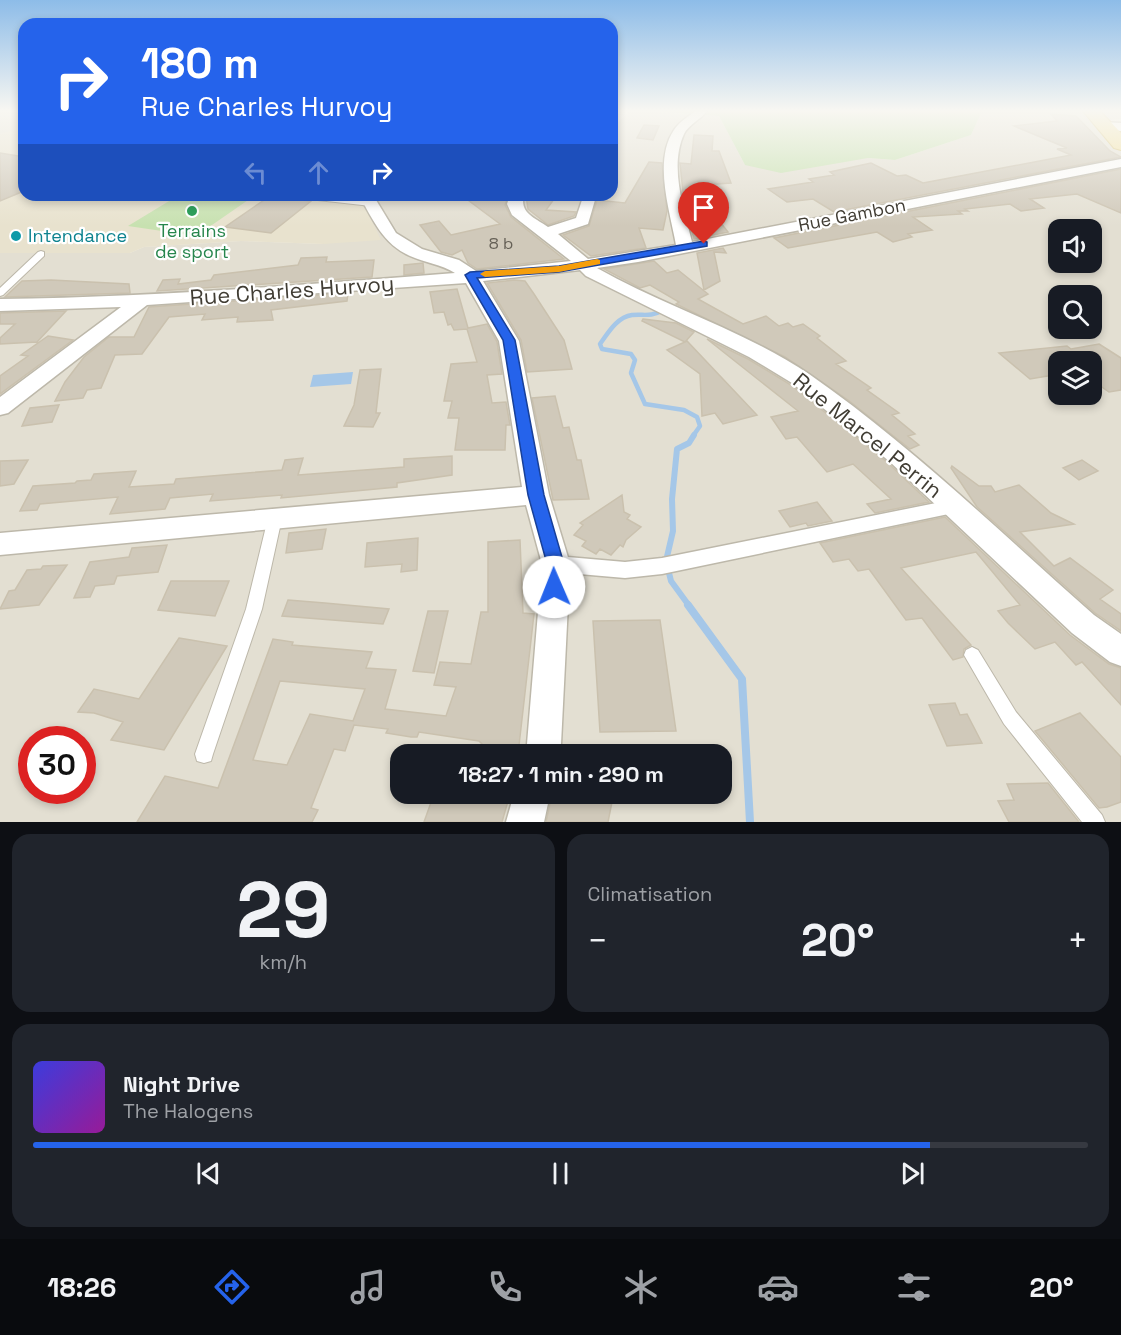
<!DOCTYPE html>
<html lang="fr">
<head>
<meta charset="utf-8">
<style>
	:root { --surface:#171b24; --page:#20242c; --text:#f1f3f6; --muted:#9ea1a6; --line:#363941; --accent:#2563eb }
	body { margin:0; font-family:"Space Grotesk",sans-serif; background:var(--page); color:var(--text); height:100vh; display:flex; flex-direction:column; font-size:22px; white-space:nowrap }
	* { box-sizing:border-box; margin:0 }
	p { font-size:20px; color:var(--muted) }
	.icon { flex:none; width:33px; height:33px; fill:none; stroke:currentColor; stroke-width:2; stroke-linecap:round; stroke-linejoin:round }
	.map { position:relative; height:822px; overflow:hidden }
	.drawer { display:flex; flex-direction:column; gap:12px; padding:12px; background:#0d0f14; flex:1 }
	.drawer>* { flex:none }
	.top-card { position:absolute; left:18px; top:18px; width:600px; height:183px; border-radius:18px; box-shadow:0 3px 9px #0003; background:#2563eb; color:#fff; overflow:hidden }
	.fabs { position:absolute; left:1048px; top:219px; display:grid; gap:12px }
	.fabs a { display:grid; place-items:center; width:54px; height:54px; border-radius:12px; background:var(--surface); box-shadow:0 3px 9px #0003; font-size:30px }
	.speed { position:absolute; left:18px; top:726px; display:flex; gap:12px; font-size:30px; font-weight:700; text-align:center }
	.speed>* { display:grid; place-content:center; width:78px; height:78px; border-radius:50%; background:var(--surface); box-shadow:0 3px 9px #0003; line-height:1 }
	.speed .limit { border:9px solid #d22; background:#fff; color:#111 }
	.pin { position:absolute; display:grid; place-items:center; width:51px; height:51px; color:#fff; margin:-62px -26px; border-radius:50% 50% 50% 0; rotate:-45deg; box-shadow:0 0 6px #0007 }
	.pin .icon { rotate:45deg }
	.me { position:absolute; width:66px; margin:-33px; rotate:359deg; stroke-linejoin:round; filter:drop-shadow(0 0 4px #0008) }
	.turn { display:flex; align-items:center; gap:21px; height:126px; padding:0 24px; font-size:27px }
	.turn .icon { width:78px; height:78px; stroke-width:2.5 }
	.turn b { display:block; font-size:42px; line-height:51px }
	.lanes { display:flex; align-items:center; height:57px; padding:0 24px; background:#0003; justify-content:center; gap:30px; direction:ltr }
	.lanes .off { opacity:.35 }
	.big { font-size:45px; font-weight:600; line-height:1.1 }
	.drawer .widget { flex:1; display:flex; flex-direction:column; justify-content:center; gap:9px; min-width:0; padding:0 21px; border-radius:18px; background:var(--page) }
	.drawer .dial { align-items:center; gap:0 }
	.dial b { font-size:78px; line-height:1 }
	.song { display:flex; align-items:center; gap:18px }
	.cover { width:72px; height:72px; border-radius:9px; background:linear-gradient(135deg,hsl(240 70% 55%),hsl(300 70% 35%)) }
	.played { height:6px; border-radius:3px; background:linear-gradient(90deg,var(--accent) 85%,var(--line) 85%) }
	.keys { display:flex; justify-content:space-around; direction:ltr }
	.heat { display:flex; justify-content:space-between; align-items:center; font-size:33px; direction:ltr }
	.drawer .tiles { flex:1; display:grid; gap:12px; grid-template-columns:1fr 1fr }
	.widget:last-child { grid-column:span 2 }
	.trip { position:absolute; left:390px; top:744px; width:342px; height:60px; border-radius:18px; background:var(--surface); box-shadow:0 3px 9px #0003; font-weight:600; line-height:60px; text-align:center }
	.menu { display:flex; height:96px; justify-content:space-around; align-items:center; background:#090b0e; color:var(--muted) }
	.menu .icon { width:42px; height:42px }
	.menu .active { color:var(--accent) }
	.menu b { font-size:27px; color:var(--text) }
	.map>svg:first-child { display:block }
	.residential { fill:#e3dfd2; fill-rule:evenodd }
	.education { fill:#e8e2ce }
	.green { fill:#c7e1b0 }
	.water { fill:#a5c7e8 }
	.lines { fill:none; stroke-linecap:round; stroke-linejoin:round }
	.stream-far2 { stroke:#a5c7e8; stroke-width:4.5 }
	.stream-far1 { stroke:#a5c7e8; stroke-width:6 }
	.stream { stroke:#a5c7e8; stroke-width:8 }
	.building { fill:#d0c9ba; stroke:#cac1ae; stroke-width:1.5; fill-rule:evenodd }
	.service-casing { stroke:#bdb8aa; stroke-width:2 }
	.pedestrian-casing { stroke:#bdb8aa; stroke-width:3 }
	.minor-casing { stroke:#bdb8aa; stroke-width:3 }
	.primary-casing { stroke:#d6be6b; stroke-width:2 }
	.service { fill:#fff; fill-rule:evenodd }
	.pedestrian { fill:#fff; fill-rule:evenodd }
	.minor { fill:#fff; fill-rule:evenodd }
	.primary { fill:#f3e099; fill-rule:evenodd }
	.route { fill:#2563eb; stroke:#184099; stroke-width:1.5 }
	.slow { fill:#f59e0b }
	.leisure-dot { fill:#2e9e5b; stroke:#fff; stroke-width:2 }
	.culture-dot { fill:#0f9aa8; stroke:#fff; stroke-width:2 }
	.labels { text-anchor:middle; stroke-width:4.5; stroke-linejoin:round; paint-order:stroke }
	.far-number-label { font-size:16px; fill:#656056 }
	.far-street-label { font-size:18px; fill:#413d34; stroke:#fff }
	.far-leisure-label { font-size:18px; fill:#27864d; stroke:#fff }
	.far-culture-label { font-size:18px; fill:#0d838f; stroke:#fff; text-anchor:start }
	.street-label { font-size:22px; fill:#413d34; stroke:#fff }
</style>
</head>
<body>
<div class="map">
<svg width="1121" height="822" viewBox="0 0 1121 822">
	<rect width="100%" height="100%" fill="#f0ede3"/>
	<path class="residential" d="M0,111H24V128L0,134Z
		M630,111L719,116L745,165L868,158L895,160L971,135L982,111H1121V119L1109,120L1121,125V822H0V253H130L144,247L241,241L323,244L319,201L326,195H612V128ZM1059,230H1092V262H1059ZM1059,296H1092V328H1059ZM1059,362H1092V394H1059ZM32,740H82V790H32ZM400,754H722V794H400Z"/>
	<path class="education" d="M21,128H24V195H326L320,201L364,205L381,240L323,244L241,241L144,247L130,253H0V134Z"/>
	<path class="green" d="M653,111H982L971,135L895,160L868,158L781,173L745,165L719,116Z
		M179,195H246L254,196L196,236L128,226Z"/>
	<path class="water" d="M353,372L351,384L310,387L313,375Z"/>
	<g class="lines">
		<path class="stream-far2" d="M661,311C651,317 644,314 632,315C617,317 608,333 600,344L602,349L631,354L635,360L631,373L645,404L684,410L697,417L700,426L693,436"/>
		<path class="stream-far1" d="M690,607L671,581L666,561L673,531L672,499L677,449L689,443L694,435"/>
		<path class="stream" d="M688,605L742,679L750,822"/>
	</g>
	<path class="building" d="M1051,114L1076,116L1110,151L1121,157L834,212L813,199L787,202L768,189L813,182L809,179L834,175L830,172L871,163L897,176L906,175L923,183L1071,155L1057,149L1067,148L1014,126L1057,121Z
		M644,125L659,126L653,140L637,138Z
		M694,135L713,136L712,151H719L731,183L702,185L708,194H698L728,232L694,239L684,202L680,163L691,164Z
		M0,153L24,157V191L0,201Z
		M649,162L662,163L667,211L663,230L639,228L646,248L591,256L563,235L589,226L597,200L625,203Z
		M1121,169V213L1077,194L1030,199L1044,208L1021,211L1010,204L965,209L968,211H958L962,214L913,217L932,230L908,234L912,237L893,242L877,232L788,248L774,238Z
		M264,195H285L291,199L311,201L271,233L225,227L264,200Z
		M485,195H508L505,205L511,217L564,259L477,269L468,263L462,250L452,255L441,252L420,225L439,221L451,235L500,224L464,197L484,198Z
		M526,195H557L546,210L576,212L574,216L548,225L528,209Z
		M723,248L726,253L714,252L720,281L704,290L697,253Z
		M327,257L326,262L374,260L372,277L157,291L163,280L180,279L178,284L211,280L214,275L298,265L301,258Z
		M654,261L667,273L678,270L708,294L698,299L743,324L766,316L779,326L788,323L793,327L803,324L820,336L817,338L846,361L836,364L871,388L867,390L899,413L892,415L915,434L908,436L919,445L910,449L848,400L785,357L676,304L679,302L650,285L640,288L604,269Z
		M423,263L424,273L404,275V265Z
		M51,280L129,284L130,293L5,297L22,281Z
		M514,280L525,281L534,294L564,340L572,369L527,372L521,340L487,283Z
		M457,289L468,328L487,324L497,342L502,374L487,375L492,403L506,402L510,425H506L505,450H455L459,418H448L452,401H444L451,364L477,362L467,329L454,330L451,324L448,325L444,312L434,313L430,292Z
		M348,293L347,301L271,310L273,320L237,322L238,317L202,320L205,314L169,317L142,354L115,355L101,388L87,390L83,398L55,401L65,382L84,357L109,337H134L149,307Z
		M66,311L37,342L0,344V338L15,324H0V313Z
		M643,319L676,323L694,332L685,342L687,341L757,415L723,424L715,413L702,416L700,374L667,350L685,342L642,321Z
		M48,336L73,340L0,394V376L28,356L21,355Z
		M707,339L748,359L791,385L888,463L929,502L875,513L867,504L891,499L853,464L827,472L797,437L786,439L771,417L798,411Z
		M1099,344L1121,358V390L1109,392L1092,380V362H1059V374L1030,379L999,353L1067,346L1071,349Z
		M381,369L376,413H380L373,427L344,426L354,405L360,370Z
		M555,396L563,428L569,427L577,460H581L589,499L553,500L532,398Z
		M59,405L52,422L22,426L30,408Z
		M452,456V475L397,483V487L281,498L282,495L210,501L213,494L170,498L165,509L110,514L118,497L40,504L37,510L20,511L33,486L75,483L77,481L91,480L94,474L136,471L129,487L174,484L176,479L282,470L285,460L303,458L298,475L404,467V459Z
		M28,460L14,484L0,486V461Z
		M1082,460L1098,471L1079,480L1063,468Z
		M952,466L979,486H991L995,492L1019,485L1051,513L1074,524L1020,532L1054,566L1070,558L1113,590L1100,599L1121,614V631L1095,613L977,507L951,468Z
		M622,495L624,512L630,515L627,519L641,527L626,540L623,547L620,545L611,555L600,549L596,554L582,546L586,541L574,535L583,525L580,523Z
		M817,502L832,521L808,526L806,523L790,527L779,511Z
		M945,517L1070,635L1109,664L1121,668V705L1082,662L1076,665L1055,642L1035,649L1008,623L998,611L1020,605L976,552L901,568L971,645L964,649L963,657L953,660L922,618L906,620L869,569L858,571L849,559L833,562L820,543Z
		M326,529L322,549L286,553L289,533Z
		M418,538L417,570L401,572L402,564L365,567L367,543Z
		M520,540L523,613L534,614L518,754H479L482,744L479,741L419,732L417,737H411L386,733L388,729L354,725L345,751L334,749L311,808L318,810L312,822H137L165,776L218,788L273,639L293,642L292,645L372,652L366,668L396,670L385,709L446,716L456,687L434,685L440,662L471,664L481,612H488V542ZM280,681L365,689L353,721L310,714L287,765L253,760Z
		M167,545L158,572L117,576L114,584L95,586L90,597L74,598L90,562L129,557L132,548Z
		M67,565L39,605L0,609L9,591L15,590L27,570L41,569L43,566Z
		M171,581H229L215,616L158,610Z
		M288,600L325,603L389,609L383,624L282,616Z
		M428,611H448L434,673L413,671Z
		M660,620L676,731L600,732L593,621Z
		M179,638L227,646L164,750L111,740L123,722L94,713L78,712L94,689L139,699Z
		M955,703L960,715L967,714L982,743L947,746L929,705Z
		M1080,713L1121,757V802L1107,807L1099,808L1035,731Z
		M1048,783L1079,822H1009L998,801L1014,800L1007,784Z
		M434,794H510L502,822H424Z
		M552,794H596L613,797L608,822H546Z"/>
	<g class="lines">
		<g class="service-casing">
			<path id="service" d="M287,195H312L371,202L375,204L371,206L291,197Z
				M41,251L44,252V256L3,295L0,296V288L38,252Z
				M275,513L280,514L282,518L262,609L213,754L211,761L204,763L197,761L195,754L246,609L268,518L270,514Z
				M972,647L978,650L1016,712L1102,815L1105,822H1082L1004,724L964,655L966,650Z"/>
		</g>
		<g class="pedestrian-casing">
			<path id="pedestrian" d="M956,499L963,501L966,506L963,511L662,574L625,578L556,572L549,570L546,564L549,558L556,556L625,562L662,558Z"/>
		</g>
		<g class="minor-casing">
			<path id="minor" d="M695,111H707C700,120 688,125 684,134C669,167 684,209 692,242L1121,159V167L638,262L597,268C664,306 745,331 809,374C911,445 1001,533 1094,615L1121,634V666L1110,662L1072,633L889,461L792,383L749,357L586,276L580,270L483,281L519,341L549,495L570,564L561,744L558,754H523L527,744L542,564L526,505L0,555V533L522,487L499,341L466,283L147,305L8,413L0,415V397L121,307L0,311V299C152,297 303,285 455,273C441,264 425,263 410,256C383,244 373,220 359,195H373L396,233L422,249L459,260L476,271L571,261L512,215L507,204L510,195H524C519,213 535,218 548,227L576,218L583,197H593L595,200L588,224L558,234L588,259L676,245C670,211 653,161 674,130C679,122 688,117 695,111Z
				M1104,122L1121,123V131L1100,129V123Z
				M514,794H550L544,822H506Z"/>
		</g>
		<g class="primary-casing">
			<path id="primary" d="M1083,111H1100L1121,133V150L1114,148Z"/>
		</g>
		<use href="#service" class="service"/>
		<use href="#pedestrian" class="pedestrian"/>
		<use href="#minor" class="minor"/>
		<use href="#primary" class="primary"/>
	</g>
	<linearGradient id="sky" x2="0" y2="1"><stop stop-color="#8dbce8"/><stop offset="0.49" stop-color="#f8f7f2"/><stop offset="1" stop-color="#f8f7f2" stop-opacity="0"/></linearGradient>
	<rect width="1121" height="226" fill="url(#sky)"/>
	<path class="route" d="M704,241L707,242V246L559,272L477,278L515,340L544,495L564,564L563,587L560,592L554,594L548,592L545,587L547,564L528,495L503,340L465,275L470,272L559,266Z"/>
	<path class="slow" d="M597,259L600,260V264L559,272L485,277L480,274L485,271L559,266Z"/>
	<circle class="leisure-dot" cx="192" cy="211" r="6"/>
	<circle class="culture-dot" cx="16" cy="236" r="6"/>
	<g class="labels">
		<g class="far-number-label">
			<text x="501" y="249">8 b</text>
		</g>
		<g class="far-street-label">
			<text transform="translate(852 215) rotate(-11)" y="6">Rue Gambon</text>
		</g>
		<g class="far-leisure-label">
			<text x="192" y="237">Terrains<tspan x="192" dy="21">de sport</tspan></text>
		</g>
		<g class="far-culture-label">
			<text x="28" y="242">Intendance</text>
		</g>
		<g class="street-label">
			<text transform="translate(292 290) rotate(-4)" y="8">Rue Charles Hurvoy</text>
			<text transform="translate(868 435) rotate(39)" y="8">Rue Marcel Perrin</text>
		</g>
	</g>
</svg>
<div class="fabs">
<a><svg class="icon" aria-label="sound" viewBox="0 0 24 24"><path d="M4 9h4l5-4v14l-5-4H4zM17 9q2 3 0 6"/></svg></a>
<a><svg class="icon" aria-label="search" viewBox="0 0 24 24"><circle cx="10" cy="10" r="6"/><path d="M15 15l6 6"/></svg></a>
<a><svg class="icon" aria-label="layers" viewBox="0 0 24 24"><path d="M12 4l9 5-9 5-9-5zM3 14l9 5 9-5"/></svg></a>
</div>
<div class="speed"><div class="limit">30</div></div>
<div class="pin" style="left:704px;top:244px;background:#d93025"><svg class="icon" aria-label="arrive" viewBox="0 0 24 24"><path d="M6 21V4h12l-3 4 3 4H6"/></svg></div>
<svg class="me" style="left:554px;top:587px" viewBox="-20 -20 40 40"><circle r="19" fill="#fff"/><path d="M0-13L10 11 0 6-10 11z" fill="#2563eb"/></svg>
<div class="trip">18:27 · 1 min · 290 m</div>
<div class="top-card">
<div class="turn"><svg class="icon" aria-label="right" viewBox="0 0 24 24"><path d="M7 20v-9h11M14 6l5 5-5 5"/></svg><div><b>180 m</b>Rue Charles Hurvoy</div></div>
<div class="lanes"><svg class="icon off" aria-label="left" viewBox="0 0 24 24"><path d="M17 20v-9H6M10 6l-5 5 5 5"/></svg><svg class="icon off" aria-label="ahead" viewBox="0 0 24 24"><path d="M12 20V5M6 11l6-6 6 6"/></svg><svg class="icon" aria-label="right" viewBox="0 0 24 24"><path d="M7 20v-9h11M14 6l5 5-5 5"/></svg></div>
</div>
</div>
<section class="drawer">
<div class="tiles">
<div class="widget dial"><b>29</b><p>km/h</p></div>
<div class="widget"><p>Climatisation</p>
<div class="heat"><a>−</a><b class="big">20°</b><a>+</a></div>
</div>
<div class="widget">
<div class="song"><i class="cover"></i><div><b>Night Drive</b><p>The Halogens</p></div></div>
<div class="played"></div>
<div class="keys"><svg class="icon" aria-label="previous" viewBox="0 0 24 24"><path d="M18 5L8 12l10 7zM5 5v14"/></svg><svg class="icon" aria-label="pause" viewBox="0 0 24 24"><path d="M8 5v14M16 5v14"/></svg><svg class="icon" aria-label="next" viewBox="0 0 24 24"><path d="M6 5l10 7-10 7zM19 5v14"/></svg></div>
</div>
</div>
</section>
<nav class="menu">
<b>18:26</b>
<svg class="icon active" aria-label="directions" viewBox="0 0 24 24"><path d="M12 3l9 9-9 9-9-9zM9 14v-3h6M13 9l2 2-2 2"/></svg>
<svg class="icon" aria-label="music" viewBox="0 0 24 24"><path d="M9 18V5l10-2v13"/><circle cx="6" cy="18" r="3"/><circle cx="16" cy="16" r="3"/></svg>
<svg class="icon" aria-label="phone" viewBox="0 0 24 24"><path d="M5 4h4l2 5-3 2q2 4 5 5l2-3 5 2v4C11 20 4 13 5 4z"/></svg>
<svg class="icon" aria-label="climate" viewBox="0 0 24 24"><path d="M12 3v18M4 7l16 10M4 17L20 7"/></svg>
<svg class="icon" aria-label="car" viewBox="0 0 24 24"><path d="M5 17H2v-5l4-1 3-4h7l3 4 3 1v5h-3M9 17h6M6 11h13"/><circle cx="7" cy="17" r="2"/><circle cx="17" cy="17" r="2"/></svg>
<svg class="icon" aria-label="filters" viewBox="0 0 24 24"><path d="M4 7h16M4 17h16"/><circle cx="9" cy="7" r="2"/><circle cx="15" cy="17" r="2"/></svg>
<b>20°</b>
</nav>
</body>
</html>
